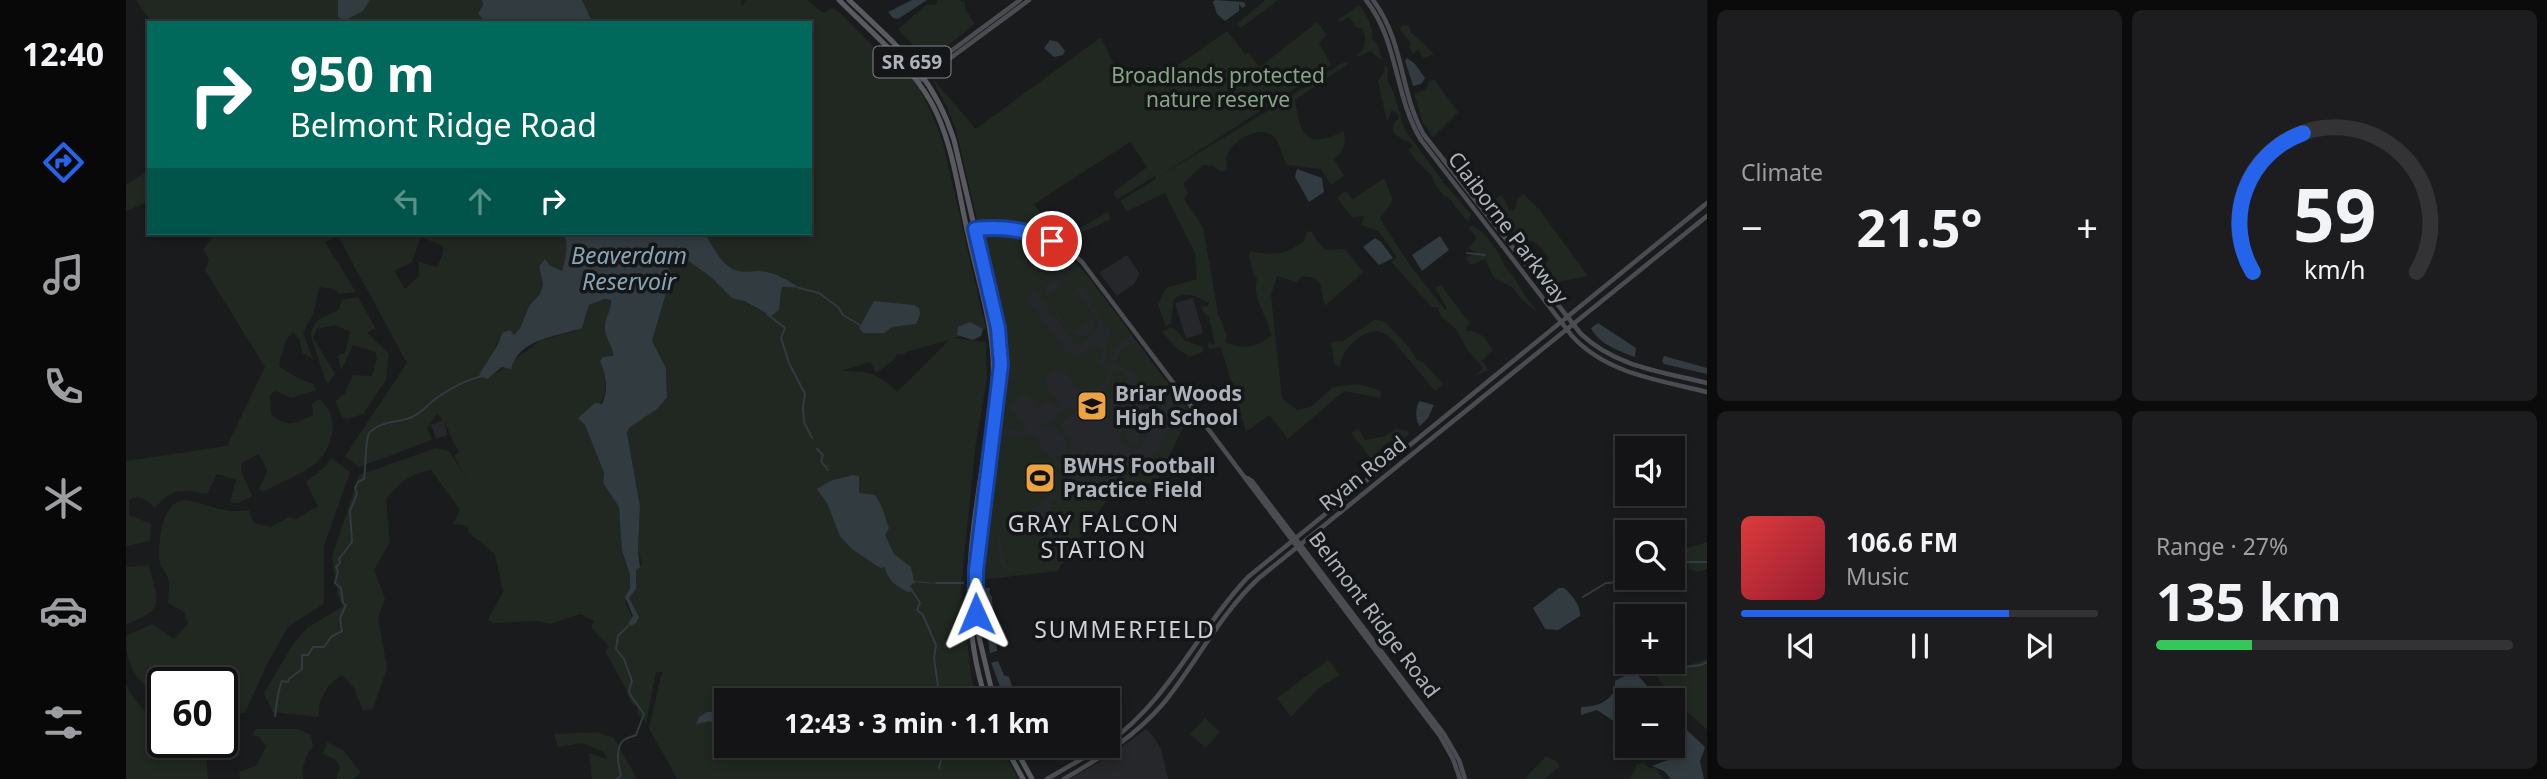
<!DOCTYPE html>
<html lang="en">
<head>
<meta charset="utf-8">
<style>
	:root { --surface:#141416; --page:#1d1d1f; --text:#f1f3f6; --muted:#9d9ea1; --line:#333335; --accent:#2563eb }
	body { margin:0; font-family:"Noto Sans",sans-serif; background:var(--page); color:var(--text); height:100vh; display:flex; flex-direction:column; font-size:26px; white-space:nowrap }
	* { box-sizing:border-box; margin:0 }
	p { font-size:23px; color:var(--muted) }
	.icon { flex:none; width:38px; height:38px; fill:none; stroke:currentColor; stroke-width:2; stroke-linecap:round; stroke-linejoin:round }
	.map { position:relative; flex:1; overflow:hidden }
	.details { display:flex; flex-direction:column; gap:10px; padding:10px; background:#0b0b0c; width:840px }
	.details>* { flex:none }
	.hud { position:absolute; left:21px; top:21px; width:665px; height:214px; border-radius:0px; box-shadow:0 4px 10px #0003,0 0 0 2px var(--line); background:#00695c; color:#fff; overflow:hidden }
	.tools { position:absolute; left:1489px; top:436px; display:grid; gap:14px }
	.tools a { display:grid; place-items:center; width:70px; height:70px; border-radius:0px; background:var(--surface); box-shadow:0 4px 10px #0003,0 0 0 2px var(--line); font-size:35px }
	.speed { position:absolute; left:21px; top:667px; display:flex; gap:14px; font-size:35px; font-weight:700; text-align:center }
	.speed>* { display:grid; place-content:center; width:91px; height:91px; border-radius:50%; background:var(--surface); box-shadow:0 4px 10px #0003,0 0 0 2px var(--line); line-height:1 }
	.speed .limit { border:4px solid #111; border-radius:10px; background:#fff; color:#111 }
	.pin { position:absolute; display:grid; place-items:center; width:60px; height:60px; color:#fff; margin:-30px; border:4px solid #fff; border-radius:50%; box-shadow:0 2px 7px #0007 }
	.me { position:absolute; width:77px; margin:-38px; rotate:359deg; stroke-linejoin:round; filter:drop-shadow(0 0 5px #0008) }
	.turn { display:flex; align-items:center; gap:24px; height:147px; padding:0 28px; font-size:32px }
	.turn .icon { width:91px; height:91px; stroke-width:2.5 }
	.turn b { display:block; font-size:49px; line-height:60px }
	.lanes { display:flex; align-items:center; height:66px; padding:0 28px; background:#0003; justify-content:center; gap:35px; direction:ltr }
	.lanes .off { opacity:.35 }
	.big { font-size:52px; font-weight:700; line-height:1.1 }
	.details .card { flex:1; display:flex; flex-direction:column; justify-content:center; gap:10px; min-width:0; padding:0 24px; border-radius:10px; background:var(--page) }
	.details .dial { align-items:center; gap:0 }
	.dial svg { height:182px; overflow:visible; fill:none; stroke:var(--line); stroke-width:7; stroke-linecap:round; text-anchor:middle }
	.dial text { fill:var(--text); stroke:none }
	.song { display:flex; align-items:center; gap:21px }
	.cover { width:84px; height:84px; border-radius:10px; background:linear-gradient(135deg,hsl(0 70% 55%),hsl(350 70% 35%)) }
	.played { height:7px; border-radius:4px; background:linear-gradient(90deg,var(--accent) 75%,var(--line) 75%) }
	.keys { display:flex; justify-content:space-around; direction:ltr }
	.heat { display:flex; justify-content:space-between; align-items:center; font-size:38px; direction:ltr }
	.charge { height:10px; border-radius:5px; background:linear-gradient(90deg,#34c759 27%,var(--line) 0) }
	.details .tiles { flex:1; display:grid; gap:10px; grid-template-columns:repeat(2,1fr) }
	.trip { position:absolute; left:588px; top:688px; width:406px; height:70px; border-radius:0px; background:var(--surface); box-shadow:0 4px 10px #0003,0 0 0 2px var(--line); font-weight:700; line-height:70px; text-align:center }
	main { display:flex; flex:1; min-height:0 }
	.tabs { display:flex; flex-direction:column; width:126px; justify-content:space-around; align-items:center; background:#080809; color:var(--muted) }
	.tabs .icon { width:49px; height:49px }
	.tabs .active { color:var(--accent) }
	.tabs b { font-size:32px; color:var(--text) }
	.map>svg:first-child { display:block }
	.built { fill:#26272a }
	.green { fill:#202821; fill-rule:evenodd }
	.water { fill:#313b40 }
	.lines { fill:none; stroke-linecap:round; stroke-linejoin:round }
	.stream { stroke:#313b40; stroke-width:2 }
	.secondary { stroke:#4a4c51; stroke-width:4.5 }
	.primary { stroke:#585a60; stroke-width:5 }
	.route-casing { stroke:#184099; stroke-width:18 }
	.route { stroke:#2563eb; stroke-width:12 }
	.labels { text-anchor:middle; stroke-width:7; stroke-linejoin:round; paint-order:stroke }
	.shield { fill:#151618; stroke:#80848a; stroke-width:2 }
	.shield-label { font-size:19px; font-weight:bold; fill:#aeb3bb }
	.park-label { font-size:21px; fill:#87a586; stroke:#151618 }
	.street-label { font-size:21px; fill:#aeb3bb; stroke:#151618 }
	.poi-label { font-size:21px; font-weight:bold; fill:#aeb3bb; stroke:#151618; text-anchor:start }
	.water-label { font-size:23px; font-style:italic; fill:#87a3b4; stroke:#151618 }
	.neighbourhood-label { font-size:23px; letter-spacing:2px; fill:#ced2d8; stroke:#151618 }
</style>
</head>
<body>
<main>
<nav class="tabs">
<b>12:40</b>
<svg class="icon active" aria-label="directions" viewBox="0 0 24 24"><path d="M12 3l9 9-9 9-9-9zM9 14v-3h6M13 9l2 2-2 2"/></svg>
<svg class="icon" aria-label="music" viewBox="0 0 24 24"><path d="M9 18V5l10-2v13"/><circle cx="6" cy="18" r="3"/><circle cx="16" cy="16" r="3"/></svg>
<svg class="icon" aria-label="phone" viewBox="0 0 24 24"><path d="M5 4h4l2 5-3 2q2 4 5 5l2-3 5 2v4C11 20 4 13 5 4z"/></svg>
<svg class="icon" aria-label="climate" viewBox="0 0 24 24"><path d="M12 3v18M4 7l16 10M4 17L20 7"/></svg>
<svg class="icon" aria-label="car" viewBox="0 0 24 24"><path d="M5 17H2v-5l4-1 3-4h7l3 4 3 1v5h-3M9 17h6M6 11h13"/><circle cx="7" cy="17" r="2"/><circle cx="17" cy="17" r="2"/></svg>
<svg class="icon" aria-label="filters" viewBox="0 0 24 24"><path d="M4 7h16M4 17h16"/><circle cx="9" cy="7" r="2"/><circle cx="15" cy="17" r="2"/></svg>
</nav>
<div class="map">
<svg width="1581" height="779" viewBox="0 0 1581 779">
	<rect width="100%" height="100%" fill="#1a1b1d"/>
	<path class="built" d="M858,233L944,258L961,275L1064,413L1029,484L1003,481L987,487L978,504L931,571L852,580L876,388L877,365L876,344L865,287L854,237Z
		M1001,255L1013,273L1012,277L1008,284L991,296L973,273Z
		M1067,298L1077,333L1060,339L1049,303Z
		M317,420L322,435L310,439L305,425Z
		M1020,729L1028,737L1035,749L1042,779H944L985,755Z"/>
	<path class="green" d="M10,0H212V16L237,11L244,0H356L357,4L352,13L359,23H26Z
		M456,0H616L614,6L617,5L620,0H681L697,13L706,8L712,11L748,47L745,51C752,53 760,55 766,58C789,71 809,119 817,143L860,329L828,338L860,342L861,378L849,450L835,588L846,682L852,700H600V746H873L893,779H551L523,728L536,672H530L520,724L517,718L512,715L511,706L506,704L501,694V691L479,651L483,647C479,640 469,635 465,626L468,621L454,614L424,624L412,621L368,623L362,620L377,591L369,554L342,532V526L327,524L334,510L305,470C284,474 273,483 260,499L264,542L248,570L259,599L252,618L261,668L247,709L237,711L228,688L216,675C201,685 191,698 193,717L147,712L138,693L167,644L181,628L217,606L212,596L206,557L233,475L310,448L323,451L341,479L328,456L333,452C324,439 323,424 311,414L301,428L306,440L233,467L219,456L281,363L212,236L199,242L230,292L213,294L208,289L193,287L188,312L177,333L187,359L176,353L174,340L167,332L160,340L153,363L154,367L170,377L187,384L190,390L165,398L150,391L144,394L145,414C161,428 169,424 187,415L186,404L193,399C216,415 207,451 186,466C172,476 153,483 137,492L133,489C135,482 140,478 141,470L133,454L116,463L115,470L126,496L112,503L104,502L110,480L91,474L81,494C55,489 47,487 29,508C21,501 14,493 3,500V515L25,524L24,541L0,546V461L101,446L139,367L79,270L83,260L77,249L90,233H437C445,244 439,259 436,271L422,265L419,259L413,266L417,284L414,294L403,306L394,328L388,335L376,333L357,371L371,373L415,340L449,331L460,317L463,305L479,299L486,300L483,338L487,357L474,361C486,390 478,401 459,425L478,473L477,483L493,507L498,559L504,575V589L499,602L507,619L502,624L510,623L503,598L510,589V570L516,564L512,550L514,506L501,433L503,428L531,409L541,398L540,368L526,341L546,273L539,263L540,256L544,255L529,233H684V23H471L466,21ZM295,237L317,246V253L311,267L293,262V276L279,289L268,271L286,262ZM634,271L657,277L674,288L658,287L633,310L617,301ZM823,340L771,392C752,372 741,371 715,371L744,362L750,373L769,359L771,354H779L780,352Z
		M811,0H833L839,3V9L849,24L802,61L772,29L800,5L811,4Z
		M1139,0H1152L1115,28L1111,24Z
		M1233,5C1241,14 1247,26 1246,39L1250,42L1257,61L1244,51L1232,57L1231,55C1240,50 1241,36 1236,28H1231L1223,17L1213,22L1212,20Z
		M1191,22L1201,35L1193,43L1205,65L1034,176L1145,109L1214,64L1221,62L1222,64L1169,100C1175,136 1180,150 1218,131C1220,144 1218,151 1208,159L1218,176L1205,185L1195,169L1161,165C1157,157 1154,145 1149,138C1137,123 1108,139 1102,153C1099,158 1101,163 1101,169L1095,172L1087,166L1077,165L1057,184L1062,193L1058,199L1077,227L1092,313L1101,336L1099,342C1115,350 1133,348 1145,335C1142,316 1125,298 1131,279L1127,274L1123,255L1125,251C1147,256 1160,255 1179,240L1181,231L1186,232C1196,250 1198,251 1219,249L1237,272L1199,306L1194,283L1188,278L1176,276L1171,282L1151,276L1145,295L1156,398L1171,410L1185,407L1207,387L1233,384L1255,391L1254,398L1218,391L1162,439L1143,415L1120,432L1095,347L1083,349L1082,346L1083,341L1086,345L1089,344L1083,317L1077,312L1076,307L1082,306L1083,303C1069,296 1064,291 1048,298L1045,323L1040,327L1032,304L1040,288L1071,279L1069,253L1039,193L1001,211L994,201L1030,179L1029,176L992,199L988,195V192L1021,167L1004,142L908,204L932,238L894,224H852L830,130L821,107L805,77L850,129L975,37L992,74L1009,82L1032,79L1101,31L1119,54L1122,53L1134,67Z
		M1283,25L1285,32L1308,54L1297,58L1292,49L1287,54L1283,47L1285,43L1274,30L1275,26Z
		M1258,66L1262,67L1261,80L1267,91L1279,130L1318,183L1345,214L1342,222L1322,197H1319L1308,183L1306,176L1289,159L1282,149L1287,147L1285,142L1277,140L1267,132L1268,123L1273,118L1272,114L1266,110L1261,122L1252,81L1259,71Z
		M1308,79L1332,112L1307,137L1297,123L1288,94L1300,89L1303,82Z
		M23,138V201L0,211V185L21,171L20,139Z
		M1258,178L1267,200L1254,219L1284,265L1319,310L1321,308L1309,288L1315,285L1344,324L1340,327L1341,331C1355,330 1360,340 1367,350L1356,360L1362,370L1349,376L1357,368L1341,349L1330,329L1314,315L1312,308L1306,307L1265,262L1271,257L1252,231L1235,225L1239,217L1235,216L1226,217L1211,198L1219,191L1227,199Z
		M1397,194L1413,209L1462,276L1427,283L1417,279L1415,270L1423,259C1414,245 1410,239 1393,240L1369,213L1366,201L1376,195L1384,211L1389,209L1391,200Z
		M982,212L985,219L949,236L947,232L950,230Z
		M1347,226C1356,228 1377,256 1378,266C1392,278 1397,297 1411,311L1410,312L1395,299L1385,286L1368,278L1359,259L1345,265L1339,258L1352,253L1342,249L1351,238L1342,227Z
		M875,231C928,237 949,260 980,300C988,311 999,323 1005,335L989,348L984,363H980L981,342L986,333L964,305L967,300L957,286L951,288C935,267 927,271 908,286L907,292L902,295L906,300L902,297L901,303L905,305L942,354L950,356L941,369L950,357L966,346L973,347L975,350L974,364L983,371L981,380L973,388L953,390L940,373L941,370L935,372L938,367H935L933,372L929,370L920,377V386L933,403H936L934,405L927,398L932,406L929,408L931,406L922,399L911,409L904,398L897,395L885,404V408L892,418L895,417L894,419L899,427L902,426L898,431L875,429L871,426L877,380L876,351L854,236L859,232Z
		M931,275L943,281L972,320L970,332L954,346L950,344L909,291V287L923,277ZM926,280H935L940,283L965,316L968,327C952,358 917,300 919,287Z
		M938,284L965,320L947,333L920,297Z
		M232,297L249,328L241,333L263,354L260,380L237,414L221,419L216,417L209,401L219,393L227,375L246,376L251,357L249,352L227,345L215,371L212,355L219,353L224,332L210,325L191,329L187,338L209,373L203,383L200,382L185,336C186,319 199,317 213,310L216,300Z
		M1248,320L1258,321L1283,347L1291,360L1298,363L1317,384L1309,391L1262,335C1261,335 1253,331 1252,331C1234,331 1214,352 1214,368L1208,363L1205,342L1217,341Z
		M1044,327L1049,329L1060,341L1077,347V352L1064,357L1050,348L1036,332Z
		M1008,340L1050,393L1036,408L1011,451L998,444L992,435L998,431L1003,444H1013L1015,435L1007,430L1027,415L1031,403L1021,390L1018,391L1020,389L1007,372L989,364L994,352Z
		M988,369L997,371L1004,380L996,387L995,391H992L983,398V400L977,391L985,381Z
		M960,394H972L992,423L985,428L984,426L987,423L969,400L966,401Z
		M1052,399L1056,401L1065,412L1029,484L1003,481L987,487L978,504L931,571L852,580L861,499L872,435L896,436L906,433L923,457H925L943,481L898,516L886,517L877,522L871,538L874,562L875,565L884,572L887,571V568L905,566L883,568L879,565L874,534L879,523C888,517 898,518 907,512L911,517L915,515L923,527L929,533L933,532V529L926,527L922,518L925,517V499H930V494L945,483L953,494C974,497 989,478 1005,466L1011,473L1019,471L1046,424L1045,406Z
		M944,406L949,411L937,421L938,423L934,426L948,445L942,450L944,454L939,458L942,463L941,465L946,470L943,471L930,457L940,453L941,443L937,437L939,435L936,433V436L927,425L916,427L915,425L924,422Z
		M1232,428L1239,440L1259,436L1270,429L1282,431L1283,434L1277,440C1262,439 1256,445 1249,459L1246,460L1225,433Z
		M205,458L224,472L198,546V604L163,626L142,662L119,713L96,712V682H37L36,702C13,681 0,670 0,636L26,624L48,639L62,624L58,612L42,603C42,596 44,588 43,582C41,572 33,568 33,557C33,537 37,494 65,501C86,506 101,514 123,510L128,523L144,527L164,517L170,519L192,506L180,482L200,466Z
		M1581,542V569L1572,572L1563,569L1559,549Z
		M23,565C31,601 42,609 0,624V567Z
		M1581,659V730L1553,704L1527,672L1560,666Z
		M1202,660L1214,675L1194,687L1165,717L1151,698Z
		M0,685C8,700 20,716 37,721V742H79L82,779H0Z
		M1079,718L1094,732L1080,748L1064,734Z
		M129,729H172L185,735L187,746C180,757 175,766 177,779H114L113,772L130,766L140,747L134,738L127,734Z
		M471,732L488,738L511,779H466L463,753L481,759L478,752L456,743L432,747L428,734Z
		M201,742L217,750L235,773L227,779H211L214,766L208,759L197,754Z
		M1420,756L1432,762L1433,767L1419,779H1399Z
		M1517,763L1524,768H1529L1538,779H1502L1507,774L1511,764Z"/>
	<path class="water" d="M212,0H244L237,11L218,21L212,17Z
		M356,0H456L466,21L471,23H359L352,13L357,5Z
		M786,0H801L772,19L767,18L762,12Z
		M1089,0L1118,2L1120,6L1116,8L1113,4V11L1099,21L1091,14L1087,2Z
		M924,40L932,42L939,51L937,55L928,57L918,48Z
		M1281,58L1289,64L1299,78L1295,84L1287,86L1279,61Z
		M1171,169L1196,178L1198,192L1183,202L1169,177Z
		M437,233H578C587,245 592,260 605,268C615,274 623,271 633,271C649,272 662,280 674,288L657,287L655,290L653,310L645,316L618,301L606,298L585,277L553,254L540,256L539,263L546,273L526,341L540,368L541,398L531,409L503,428L501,433L514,506L512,550L514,567L510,570V589L503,598L513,617L510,623L505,626L502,624L507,616L499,597L504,589V575L496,551L493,507L477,483L478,473L459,425L452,418L469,403L476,404C483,388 480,376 474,361L477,357L487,356C487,346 479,338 479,329C478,317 486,311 485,300L479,299L463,305L456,328C431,337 393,338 385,369L376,367L361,379L353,375L372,344L376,333L384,330L388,335L394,328L403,306L414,294L417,284L413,266L419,259L423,265L436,271C439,259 444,244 437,233Z
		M1314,236L1323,250L1296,271L1286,255Z
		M1249,238L1255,242L1267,258L1253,265L1237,247Z
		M748,301L788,305L793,308L794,314L790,324L766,327L758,333H737L733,328Z
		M844,322L857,329L855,336L847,340L831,335L832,327Z
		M1472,323L1510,348L1509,357C1495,352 1471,343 1465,328Z
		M1538,356L1581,368V374L1538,364L1536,361Z
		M1294,401L1308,405L1302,418L1294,426C1289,421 1289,406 1294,401Z
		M727,475L733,476V493L749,495C758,508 758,515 763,528L759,535L768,554L785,567L788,581C795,581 803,582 810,584L789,582L784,586L787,591L782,592C771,587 761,580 759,567L754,568L726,549L714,536L701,503L691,489L704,481Z
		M859,588H864L863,592L866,597L871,651L864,653L858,613Z
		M1433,588H1438C1446,595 1455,605 1454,616L1432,630L1419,629L1407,608Z
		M872,661L878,675L883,677L891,700H879L866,665L865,663Z
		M1506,672L1510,673L1533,700H1502L1501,720H1486L1471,710L1455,715V707C1471,706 1480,704 1489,690V681Z
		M581,712H586L597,724V732L584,721L570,724L573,717Z
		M1547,717L1577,745L1579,748L1574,761L1578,779H1545L1538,771L1526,766L1544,759V746H1547Z"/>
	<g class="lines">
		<path class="stream" d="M1341,253L1359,255
			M673,288L693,293L712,307
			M712,307L717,315L734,325
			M641,314L659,328L655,338L663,363L679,394L677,407L678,422L686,438
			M691,449L697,455L695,461L702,470
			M1561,562H1581
			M1547,567H1550
			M810,583H837
			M785,589L794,603L791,610L797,615L810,645L808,658L814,700
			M1457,597L1480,583L1495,582L1496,575L1502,577
			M1520,672C1539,663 1567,671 1581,662
			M149,716C150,707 152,690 156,681L162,682L163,679L176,669V655H182L187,647H198L205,637L216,631L214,618L220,605L217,603L215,588L209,583L212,571L210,567L214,563L213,559L226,542L224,511L231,494L229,488L232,482L238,479C240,468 239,436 244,432C257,420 272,423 286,417C296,413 303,403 312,397C325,388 342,379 357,376
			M813,768L817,752
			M491,779L495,775C492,766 489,746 498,740C502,737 506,737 510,735L518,714L505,696L503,691L506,681L498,659L490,649L492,636L502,626"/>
		<path class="secondary" d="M1240,0C1273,42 1268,96 1295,140L1446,336C1481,374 1533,380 1581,392
			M1247,0C1279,43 1273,91 1298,135L1455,334C1490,367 1537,372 1581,383
			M794,74L894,0
			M792,82L903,0
			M841,231C884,223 923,231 956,262L1314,736L1327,759L1334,779
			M1121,478L1126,481L1318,734L1333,760L1339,779
			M982,743C1043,700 1072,630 1122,577L1581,203
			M921,779L978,746
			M938,779C974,758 1008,737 1036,705C1070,664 1093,615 1133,578L1581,216"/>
		<path class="primary" d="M713,0C745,32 782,62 805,102C827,142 832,191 842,234C852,281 870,332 867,380C858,494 823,586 860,700
			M723,0C771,46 807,74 828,140L872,328L874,351L873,395L850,579L853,637L868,700
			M879,746L897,779
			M888,746L906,779"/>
	</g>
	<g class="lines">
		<g class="route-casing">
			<path id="route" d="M850,614V571L875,365L872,328L849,229C877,226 901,229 926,241"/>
		</g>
		<use href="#route" class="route"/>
	</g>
	<defs>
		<g id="school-square" transform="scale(1.575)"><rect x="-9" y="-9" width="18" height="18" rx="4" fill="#eba344" stroke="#151618"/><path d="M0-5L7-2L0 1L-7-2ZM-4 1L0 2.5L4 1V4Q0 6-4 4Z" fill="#111"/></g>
		<g id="stadium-square" transform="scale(1.575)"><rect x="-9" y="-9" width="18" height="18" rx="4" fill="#eba344" stroke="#151618"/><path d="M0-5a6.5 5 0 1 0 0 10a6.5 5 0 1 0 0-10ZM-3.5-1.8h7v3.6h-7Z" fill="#111"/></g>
	</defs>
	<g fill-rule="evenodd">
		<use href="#school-square" x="966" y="406"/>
		<use href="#stadium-square" x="914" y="478"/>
	</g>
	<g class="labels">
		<rect class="shield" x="747.5" y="46.5" width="77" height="31" rx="5"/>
		<g class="shield-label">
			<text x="786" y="69">SR 659</text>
		</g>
		<g class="park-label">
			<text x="1092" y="83">Broadlands protected<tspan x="1092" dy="24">nature reserve</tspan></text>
		</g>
		<g class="street-label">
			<text transform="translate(1382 228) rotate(53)" y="7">Claiborne Parkway</text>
			<text transform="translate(1237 474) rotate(-39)" y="7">Ryan Road</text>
			<text transform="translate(1248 615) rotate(53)" y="7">Belmont Ridge Road</text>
		</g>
		<g class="poi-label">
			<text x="989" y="401">Briar Woods<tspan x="989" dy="24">High School</tspan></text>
			<text x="937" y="473">BWHS Football<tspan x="937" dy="24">Practice Field</tspan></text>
		</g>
		<g class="water-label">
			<text x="503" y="264">Beaverdam<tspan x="503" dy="26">Reservoir</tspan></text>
		</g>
		<g class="neighbourhood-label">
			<text x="968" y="532">GRAY FALCON<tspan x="968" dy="26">STATION</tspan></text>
			<text x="999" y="638">SUMMERFIELD</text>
		</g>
	</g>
</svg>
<div class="tools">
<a><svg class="icon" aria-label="sound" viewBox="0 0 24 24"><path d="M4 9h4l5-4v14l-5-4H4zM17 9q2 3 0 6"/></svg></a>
<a><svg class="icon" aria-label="search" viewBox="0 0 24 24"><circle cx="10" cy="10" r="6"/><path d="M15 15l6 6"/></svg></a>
<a>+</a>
<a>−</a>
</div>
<div class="speed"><div class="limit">60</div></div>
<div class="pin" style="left:926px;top:241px;background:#d93025"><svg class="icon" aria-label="arrive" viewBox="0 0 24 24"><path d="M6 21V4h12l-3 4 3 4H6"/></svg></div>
<svg class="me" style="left:850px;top:614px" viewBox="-20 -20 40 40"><path d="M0-17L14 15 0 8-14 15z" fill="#2563eb" stroke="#fff" stroke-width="4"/></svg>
<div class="trip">12:43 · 3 min · 1.1 km</div>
<div class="hud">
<div class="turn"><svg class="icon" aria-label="right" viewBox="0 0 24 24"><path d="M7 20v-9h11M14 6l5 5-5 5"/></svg><div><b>950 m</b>Belmont Ridge Road</div></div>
<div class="lanes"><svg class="icon off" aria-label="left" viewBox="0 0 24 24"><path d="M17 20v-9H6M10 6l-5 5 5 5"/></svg><svg class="icon off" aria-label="ahead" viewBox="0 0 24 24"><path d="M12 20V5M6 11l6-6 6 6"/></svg><svg class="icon" aria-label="right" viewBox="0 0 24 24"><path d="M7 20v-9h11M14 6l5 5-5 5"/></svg></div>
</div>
</div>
<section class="details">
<div class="tiles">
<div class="card"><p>Climate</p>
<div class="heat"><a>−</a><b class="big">21.5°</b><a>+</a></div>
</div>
<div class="card dial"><svg viewBox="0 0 100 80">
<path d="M14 69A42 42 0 1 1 86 69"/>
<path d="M14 69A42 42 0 0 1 36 8" stroke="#2563eb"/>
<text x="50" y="56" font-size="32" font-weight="700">59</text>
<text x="50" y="72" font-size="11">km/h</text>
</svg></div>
<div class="card">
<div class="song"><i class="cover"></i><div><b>106.6 FM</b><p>Music</p></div></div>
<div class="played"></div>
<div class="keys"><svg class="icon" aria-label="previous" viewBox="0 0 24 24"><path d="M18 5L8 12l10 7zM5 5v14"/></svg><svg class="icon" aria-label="pause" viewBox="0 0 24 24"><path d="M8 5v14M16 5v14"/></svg><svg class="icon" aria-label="next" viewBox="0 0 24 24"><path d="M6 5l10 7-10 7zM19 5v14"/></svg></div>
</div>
<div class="card"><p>Range · 27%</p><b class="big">135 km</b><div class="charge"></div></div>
</div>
</section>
</main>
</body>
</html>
